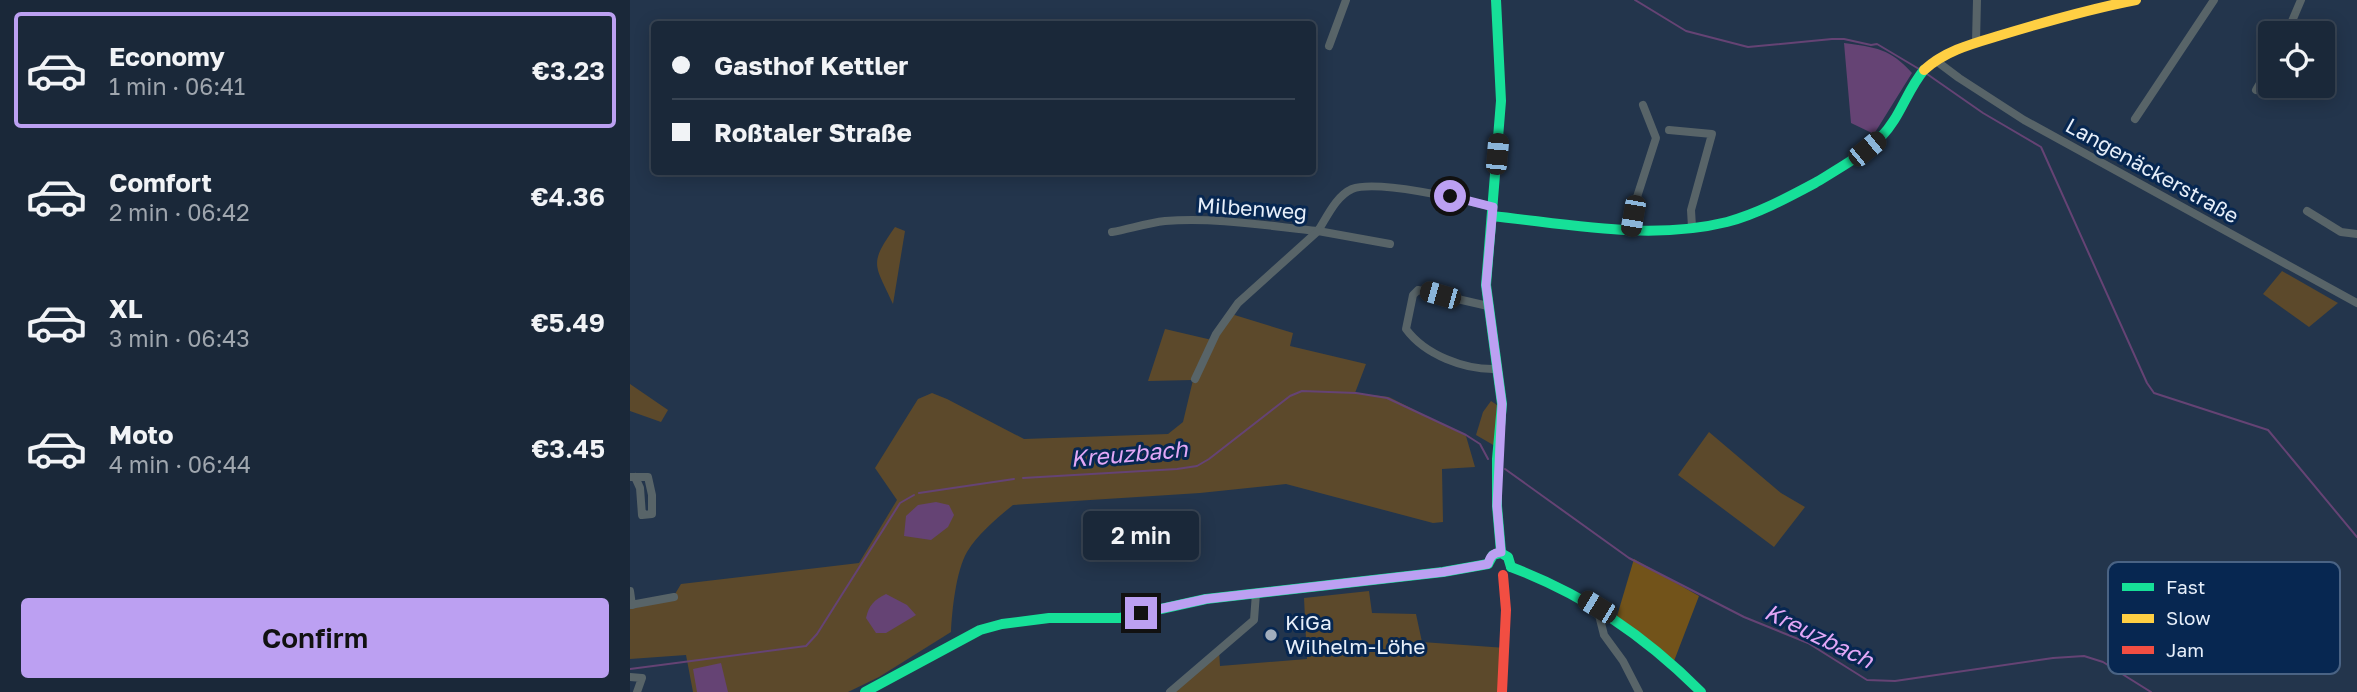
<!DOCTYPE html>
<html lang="en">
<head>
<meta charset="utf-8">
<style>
  body { margin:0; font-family:"Golos Text",sans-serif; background:#233041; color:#f1f3f6; height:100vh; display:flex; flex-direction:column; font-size:26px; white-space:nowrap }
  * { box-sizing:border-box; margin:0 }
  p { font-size:23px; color:#9fa6ae }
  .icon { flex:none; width:38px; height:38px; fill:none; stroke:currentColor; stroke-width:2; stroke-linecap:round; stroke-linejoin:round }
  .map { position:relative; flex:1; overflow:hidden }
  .sheet { display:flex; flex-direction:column; background:#1a2839; width:630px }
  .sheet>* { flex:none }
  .hud { position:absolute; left:21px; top:21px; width:665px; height:154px; border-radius:7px; box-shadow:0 4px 18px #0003,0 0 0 2px #384453; display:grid; align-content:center; height:154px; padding:0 21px; background:#1a2839 }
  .controls { position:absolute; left:1628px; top:21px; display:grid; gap:14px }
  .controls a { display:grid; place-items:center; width:77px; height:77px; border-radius:7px; background:#1a2839; box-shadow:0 4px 18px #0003,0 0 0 2px #384453; font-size:35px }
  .end { position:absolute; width:32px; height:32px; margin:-16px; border:9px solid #bca0f2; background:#111; box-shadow:0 0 0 4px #111 }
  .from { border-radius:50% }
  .bubble { position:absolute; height:49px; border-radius:7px; background:#1a2839; box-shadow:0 4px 18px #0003,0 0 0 2px #384453; font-size:23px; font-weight:600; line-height:49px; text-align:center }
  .car { position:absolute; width:21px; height:42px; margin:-21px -10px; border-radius:9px; box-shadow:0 0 5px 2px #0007; background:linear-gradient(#222 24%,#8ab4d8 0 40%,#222 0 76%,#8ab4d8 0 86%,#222 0) }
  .hud b { display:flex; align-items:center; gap:24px; height:66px; font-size:26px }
  .hud b+b { border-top:2px solid #384453 }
  .hud i { width:18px; height:18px; background:#f1f3f6 }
  ul { padding:12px 0 0; list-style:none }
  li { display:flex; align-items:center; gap:21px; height:116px; margin:0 14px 10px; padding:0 7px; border:4px solid transparent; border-radius:7px }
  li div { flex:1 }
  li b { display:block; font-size:26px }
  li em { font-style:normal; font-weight:600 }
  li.current { border-color:#bca0f2 }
  li>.icon { width:63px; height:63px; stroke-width:1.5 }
  .cta { display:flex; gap:14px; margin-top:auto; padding:14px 21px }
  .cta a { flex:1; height:80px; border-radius:7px; background:#bca0f2; color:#111; font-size:28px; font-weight:600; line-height:80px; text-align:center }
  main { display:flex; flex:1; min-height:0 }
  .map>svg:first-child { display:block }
  .green { fill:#5c492b }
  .forest { fill:#72531a }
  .water { fill:#654374 }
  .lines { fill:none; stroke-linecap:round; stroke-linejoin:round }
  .stream { stroke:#654374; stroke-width:2 }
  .street { stroke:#586468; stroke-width:8 }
  .fast { stroke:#16e098; stroke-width:10 }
  .slow { stroke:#ffcf43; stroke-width:10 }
  .jam { stroke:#f24e42; stroke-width:10 }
  .route { stroke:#bca0f2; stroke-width:9 }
  .poi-dot { fill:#a2aebd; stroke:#072751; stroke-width:2.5 }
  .labels { text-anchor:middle; stroke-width:6; stroke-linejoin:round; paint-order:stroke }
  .street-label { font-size:21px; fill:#e7effa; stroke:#072751 }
  .poi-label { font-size:21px; fill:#e7effa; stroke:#072751; text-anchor:start }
  .water-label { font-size:23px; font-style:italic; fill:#e2a7f7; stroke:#072751 }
  .key { fill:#072751; stroke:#4a6384; stroke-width:2 }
  .key-label { font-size:19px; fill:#e7effa }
</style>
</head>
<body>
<main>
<section class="sheet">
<ul>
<li class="current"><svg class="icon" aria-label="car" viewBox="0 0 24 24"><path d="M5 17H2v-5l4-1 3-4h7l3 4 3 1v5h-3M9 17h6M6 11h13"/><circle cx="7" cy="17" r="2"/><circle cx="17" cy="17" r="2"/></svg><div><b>Economy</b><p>1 min · 06:41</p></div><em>€3.23</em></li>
<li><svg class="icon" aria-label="car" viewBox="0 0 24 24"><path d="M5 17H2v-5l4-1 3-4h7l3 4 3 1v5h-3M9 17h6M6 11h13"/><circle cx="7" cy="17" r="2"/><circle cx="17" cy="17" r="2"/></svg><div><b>Comfort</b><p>2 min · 06:42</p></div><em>€4.36</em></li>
<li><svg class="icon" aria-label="car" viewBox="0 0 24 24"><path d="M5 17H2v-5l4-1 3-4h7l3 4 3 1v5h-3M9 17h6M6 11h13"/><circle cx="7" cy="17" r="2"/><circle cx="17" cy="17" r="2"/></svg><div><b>XL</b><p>3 min · 06:43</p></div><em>€5.49</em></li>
<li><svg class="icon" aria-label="car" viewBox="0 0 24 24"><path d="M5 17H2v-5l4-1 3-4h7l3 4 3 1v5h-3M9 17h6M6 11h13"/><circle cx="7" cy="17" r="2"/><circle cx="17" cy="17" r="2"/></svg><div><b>Moto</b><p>4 min · 06:44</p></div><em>€3.45</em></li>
</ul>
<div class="cta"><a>Confirm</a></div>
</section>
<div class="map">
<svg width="1727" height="692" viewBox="0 0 1727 692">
  <rect width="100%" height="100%" fill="#23354c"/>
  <!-- green -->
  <g class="green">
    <path d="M265,227L275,231L263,304C245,264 238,265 265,227Z"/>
    <path d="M1652,271L1708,303L1679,327L1633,294Z"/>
    <path d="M598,313L663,333L660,346L736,364L725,393L759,397L836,436L845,467L812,469L813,522L803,523L656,484L570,493L383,505C367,518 348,534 337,552C326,571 322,610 321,632L249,677L218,692H63L56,655L0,659V609L42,599L51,584L229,563L267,500L245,468L288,399L302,393L317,399L394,439L538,434L553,422L563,380L518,381L535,329L582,340Z"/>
    <path d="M0,384L38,410L31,422L0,411Z"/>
    <path d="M861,401L867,405L865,446L846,435L853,412Z"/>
    <path d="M1079,432L1151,493L1175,507L1144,547L1048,475Z"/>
    <path d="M739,591L742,613L786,614L792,642L876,648L872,692H545L589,650L590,666L677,659L674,598Z"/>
  </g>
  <!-- forest -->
  <path class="forest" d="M1004,559L1069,596L1044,661L987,616Z"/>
  <!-- water -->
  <g class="water">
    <path d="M1214,43C1245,47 1261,49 1282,73L1244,134L1221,123Z"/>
    <path d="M306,502L319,505L324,515L318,527L301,540L274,536L276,516L288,505Z"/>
    <path d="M256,594L277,605L286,615L256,633H246L236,618C239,605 244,600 256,594Z"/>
    <path d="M91,663L98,692H67L63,669Z"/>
  </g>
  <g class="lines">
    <!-- stream -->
    <g class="stream">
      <path d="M1005,0L1056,31L1118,47L1202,39H1214L1241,45L1247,44L1289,69"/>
      <path d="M1297,74L1353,113L1411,147L1517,383L1524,393L1638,430L1727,537"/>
      <path d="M875,469L999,558L1114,617L1178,643L1237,680L1265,681L1423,658L1454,656L1473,662L1521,692"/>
      <path d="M393,478L547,469L567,466L579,459L660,396L672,391L726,393L757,398L836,435L850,444L858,459"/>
      <path d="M289,493L384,479"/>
      <path d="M0,669L176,646L187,634L270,503L284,495"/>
    </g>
    <!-- street -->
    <g class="street">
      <path d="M1657,33L1671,0"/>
      <path d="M1346,42L1347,0"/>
      <path d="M699,46L716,0"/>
      <path d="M1305,60L1329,78L1394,120L1727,303"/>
      <path d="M1626,90L1640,66"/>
      <path d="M1505,119L1584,0"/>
      <path d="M1039,130L1082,134L1061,210L1062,227"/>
      <path d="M1677,211L1711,232L1727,234"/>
      <path d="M1000,231L1006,200L1026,138L1013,105"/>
      <path d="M482,232C499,229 517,223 535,221C586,217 638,226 688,231C697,217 706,196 722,189C748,179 834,200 863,207"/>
      <path d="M858,306L788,290L783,295L776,329C795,355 835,370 866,369"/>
      <path d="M565,379L586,334L608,303L688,231L760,244"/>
      <path d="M0,477H18L22,495V514L12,515L10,488L5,477"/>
      <path d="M0,591L2,605"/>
      <path d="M0,605L44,597"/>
      <path d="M967,607L974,635L993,661L1009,692"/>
      <path d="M0,677L12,678L7,692"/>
      <path d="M540,692L624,620L626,593"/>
    </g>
    <!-- fast -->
    <g class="fast">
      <path d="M866,0L871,101L856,285L872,404L867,459V506L871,552"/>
      <path d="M862,216C939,224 1020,241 1097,222C1127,214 1157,198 1185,183C1208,169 1232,156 1251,137C1270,118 1277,90 1294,70"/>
      <path d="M858,564L863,555L871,553L878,557L881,567"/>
      <path d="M881,567C955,595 1015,636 1071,692"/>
      <path d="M235,692L350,630L372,624L419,618H490L576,599L813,572L858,564"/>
    </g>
    <!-- slow -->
    <path class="slow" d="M1294,70C1315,51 1341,44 1368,36C1414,22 1459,9 1506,0"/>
    <!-- jam -->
    <path class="jam" d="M872,692L876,610L873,575"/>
  </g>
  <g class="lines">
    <!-- route -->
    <path class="route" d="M511,613L576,599L813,572L858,564C860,556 863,553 871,552L867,506L872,404L856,285L863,207L820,196"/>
  </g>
  <!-- markers -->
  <circle class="poi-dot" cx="641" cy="635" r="7"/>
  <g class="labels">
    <!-- street labels -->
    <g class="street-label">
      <text transform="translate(1522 171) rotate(29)" y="7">Langenäckerstraße</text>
      <text transform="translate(622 209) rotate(4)" y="7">Milbenweg</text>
    </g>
    <!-- poi labels -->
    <g class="poi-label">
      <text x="655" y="630">KiGa<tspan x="655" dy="24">Wilhelm-Löhe</tspan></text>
    </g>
    <!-- water labels -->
    <g class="water-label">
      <text transform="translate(499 454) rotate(-5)" y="8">Kreuzbach</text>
      <text transform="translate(1189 636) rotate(26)" y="8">Kreuzbach</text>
    </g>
  </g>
  <!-- legend -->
  <rect x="1478" y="562" width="232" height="112" rx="10" class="key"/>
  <rect x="1492" y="583" width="32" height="8" fill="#16e098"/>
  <rect x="1492" y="614" width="32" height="9" fill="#ffcf43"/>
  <rect x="1492" y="646" width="32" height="8" fill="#f24e42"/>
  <g class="key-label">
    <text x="1536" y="594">Fast</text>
    <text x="1536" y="625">Slow</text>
    <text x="1536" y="657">Jam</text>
  </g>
</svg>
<div class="controls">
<a><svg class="icon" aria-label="locate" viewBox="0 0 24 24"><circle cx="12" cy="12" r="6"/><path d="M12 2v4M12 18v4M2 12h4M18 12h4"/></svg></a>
</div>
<i class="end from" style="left:820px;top:196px"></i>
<i class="end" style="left:511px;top:613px"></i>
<div class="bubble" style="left:453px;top:511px;width:116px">2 min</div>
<i class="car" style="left:1237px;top:149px;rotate:51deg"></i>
<i class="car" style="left:867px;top:154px;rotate:5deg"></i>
<i class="car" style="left:1003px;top:216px;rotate:190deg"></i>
<i class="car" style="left:810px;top:295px;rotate:286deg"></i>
<i class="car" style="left:967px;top:607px;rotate:301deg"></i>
<div class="hud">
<b><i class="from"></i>Gasthof Kettler</b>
<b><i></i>Roßtaler Straße</b>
</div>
</div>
</main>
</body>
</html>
